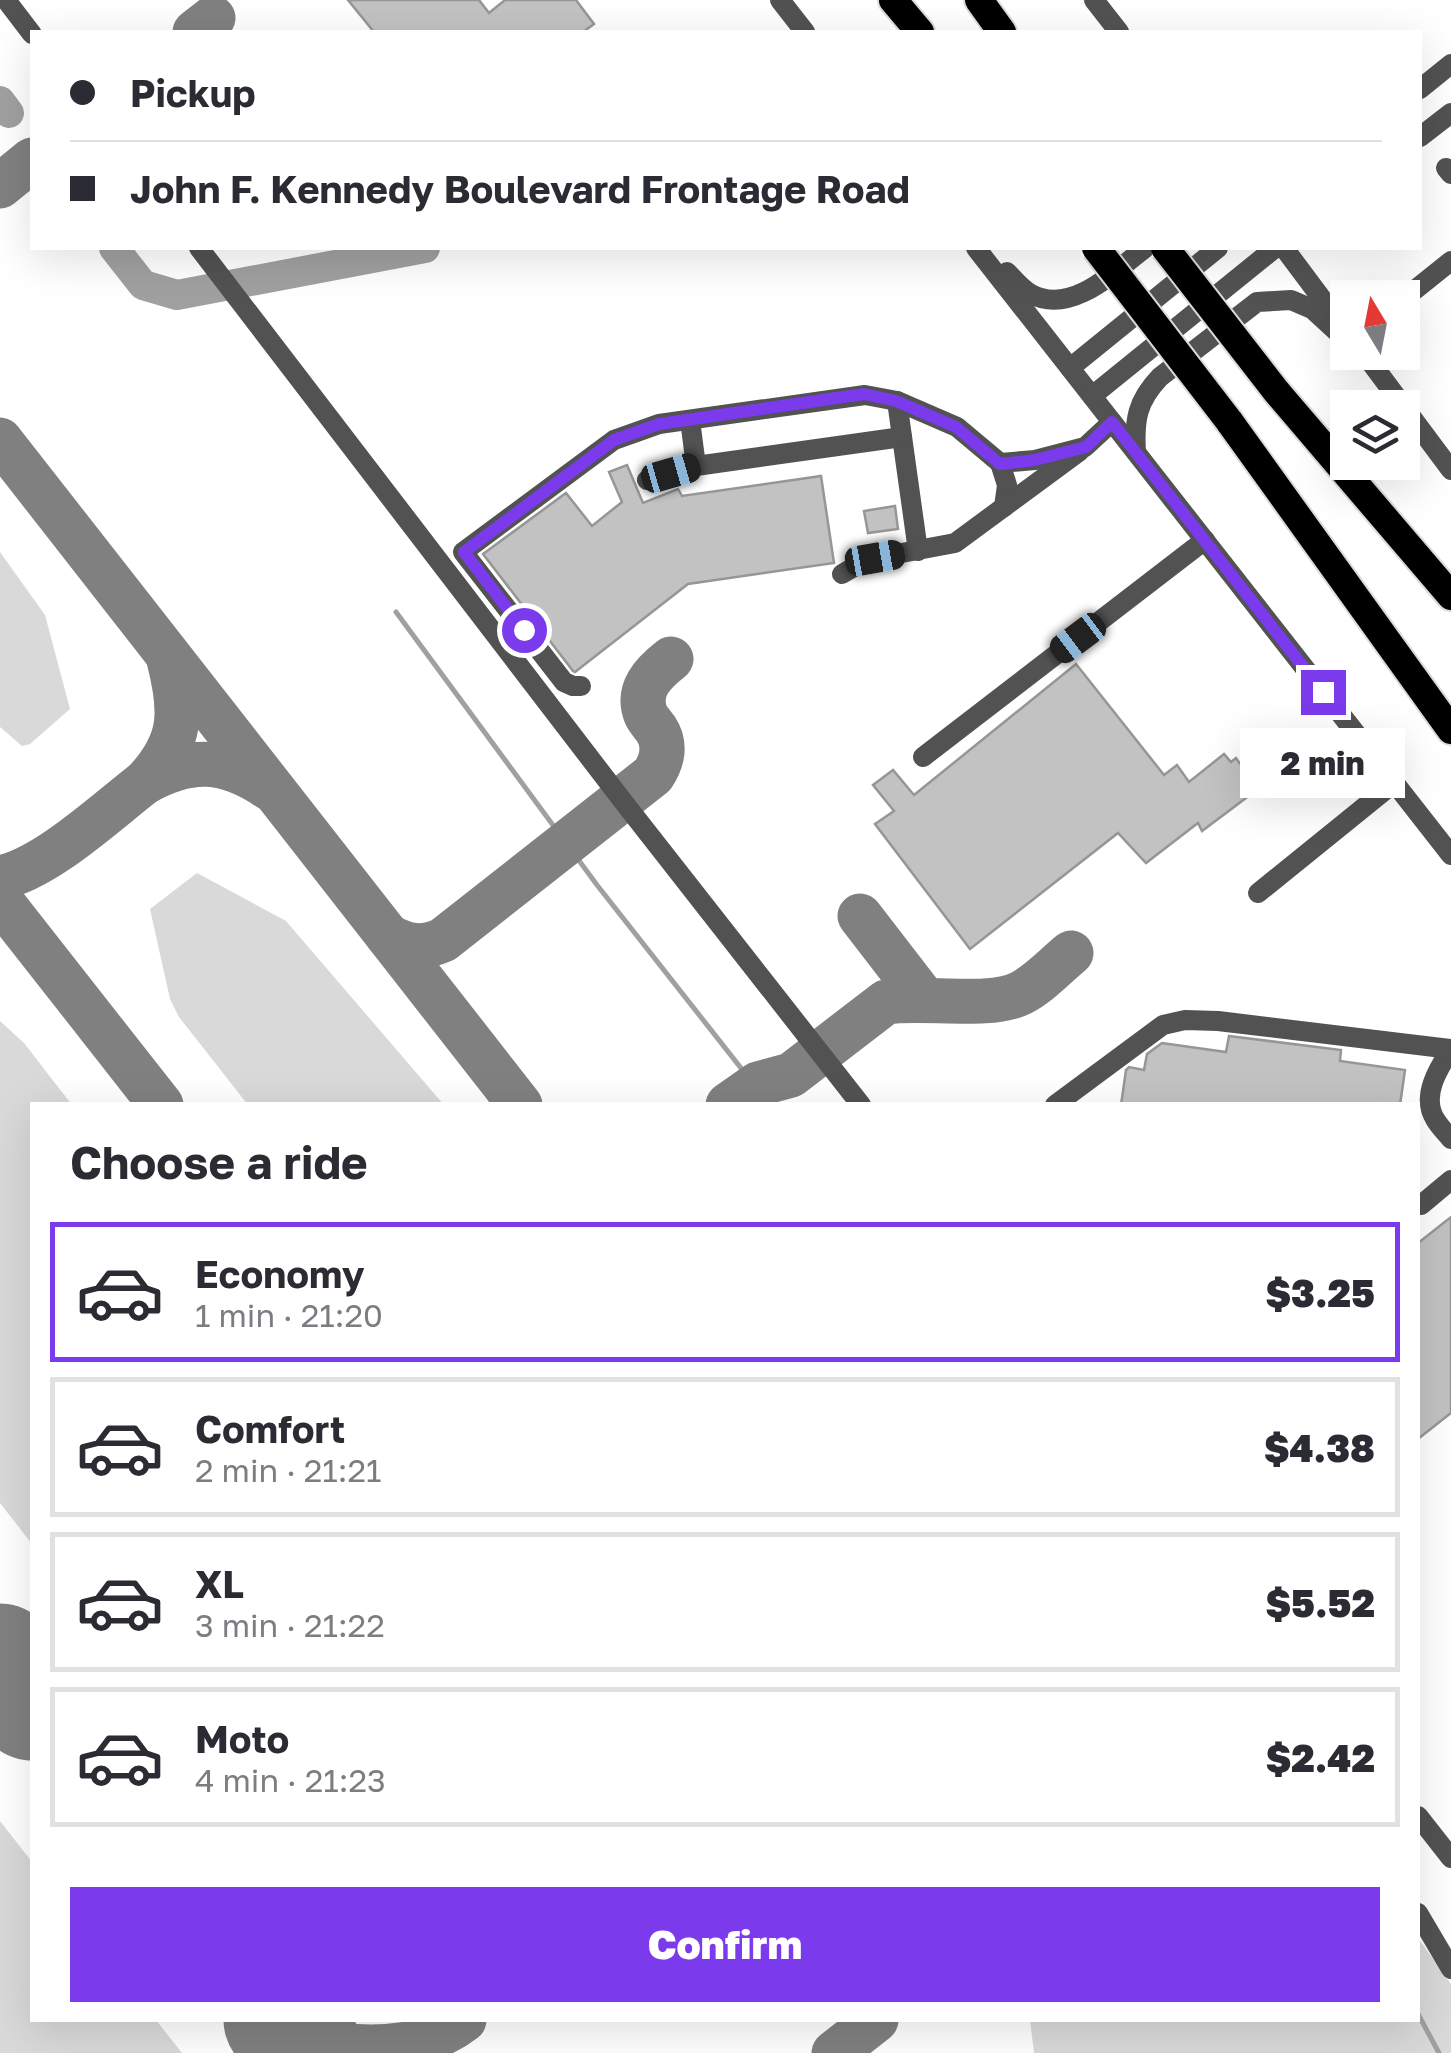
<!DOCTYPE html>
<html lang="en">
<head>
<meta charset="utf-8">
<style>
  body { margin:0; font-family:"Golos Text",sans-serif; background:#f2f2f3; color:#2b2b33; height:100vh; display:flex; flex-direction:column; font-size:38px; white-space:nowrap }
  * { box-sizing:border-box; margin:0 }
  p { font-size:32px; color:#7c7c81 }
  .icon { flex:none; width:55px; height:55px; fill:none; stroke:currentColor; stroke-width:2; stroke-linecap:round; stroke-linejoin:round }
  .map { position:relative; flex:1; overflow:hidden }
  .drawer { position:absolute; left:30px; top:1102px; width:1390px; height:920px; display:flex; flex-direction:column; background:#fff; border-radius:0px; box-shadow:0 10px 40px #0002 }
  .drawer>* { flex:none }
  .banner { position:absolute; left:30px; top:30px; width:1392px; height:220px; border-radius:0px; box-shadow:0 10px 40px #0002; display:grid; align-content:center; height:220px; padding:0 40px; background:#fff }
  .needle { width:65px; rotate:350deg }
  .buttons { position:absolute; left:1330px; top:280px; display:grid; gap:20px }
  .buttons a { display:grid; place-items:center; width:90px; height:90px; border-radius:0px; background:#fff; box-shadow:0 10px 40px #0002; font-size:50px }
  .end { position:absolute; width:45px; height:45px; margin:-22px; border:12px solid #7c3aed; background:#fff; box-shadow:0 0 0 5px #fff }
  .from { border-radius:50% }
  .bubble { position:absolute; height:70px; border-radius:0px; background:#fff; box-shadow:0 10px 40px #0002; font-size:32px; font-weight:800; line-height:70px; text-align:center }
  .car { position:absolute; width:30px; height:60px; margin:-30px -15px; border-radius:12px; box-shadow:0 0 8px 2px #0007; background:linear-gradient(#222 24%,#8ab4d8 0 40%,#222 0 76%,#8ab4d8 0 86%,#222 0) }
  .banner b { display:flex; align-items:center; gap:35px; height:95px; font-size:38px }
  .banner b+b { border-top:2px solid #e1e1e2 }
  .banner i { width:25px; height:25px; background:#2b2b33 }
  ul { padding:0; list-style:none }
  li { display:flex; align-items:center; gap:30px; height:140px; margin:0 20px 15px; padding:0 20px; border:5px solid #e1e1e2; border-radius:0px }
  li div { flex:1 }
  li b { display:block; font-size:38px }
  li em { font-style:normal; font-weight:800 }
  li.current { border-color:#7c3aed }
  li>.icon { width:90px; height:90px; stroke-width:1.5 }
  h2 { padding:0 40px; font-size:45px; line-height:120px }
  .primary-button { display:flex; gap:20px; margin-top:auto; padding:20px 40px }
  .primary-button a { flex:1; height:115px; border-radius:0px; background:#7c3aed; color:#fff; font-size:40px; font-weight:800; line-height:115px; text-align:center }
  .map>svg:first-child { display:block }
  .green { fill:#d9d9d9 }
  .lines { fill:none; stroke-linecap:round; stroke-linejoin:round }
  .stream { stroke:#a0a0a0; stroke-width:5 }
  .river { stroke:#a0a0a0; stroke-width:30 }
  .taxiway { stroke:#808080; stroke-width:45 }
  .runway { stroke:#808080; stroke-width:115 }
  .building { fill:#c2c2c2; stroke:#969696; stroke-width:2.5 }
  .highway-casing { stroke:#dbdbdb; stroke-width:32 }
  .minor { stroke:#525252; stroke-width:20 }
  .highway { stroke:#000; stroke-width:28 }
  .highway-bridge-casing { stroke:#dbdbdb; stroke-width:32; stroke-linecap:butt }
  .highway-bridge { stroke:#000; stroke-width:28 }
  .route { stroke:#7c3aed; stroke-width:12 }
</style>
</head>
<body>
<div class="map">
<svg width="1451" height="2053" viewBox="0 0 1451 2053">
  <rect width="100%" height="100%" fill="#fff"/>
  <!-- green -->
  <g class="green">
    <path d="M0,552L45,615L70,709L30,744L22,746L0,727Z"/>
    <path d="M197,873L286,921L444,1105H248L179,1017L170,999L150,909Z"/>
    <path d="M0,1021L24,1043L72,1105H32V1544L0,1503Z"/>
    <path d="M0,1821L32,1862V2020H156L182,2053H0Z"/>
    <path d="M1418,1938L1451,1984V2053H1034L1030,2020H1418Z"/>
  </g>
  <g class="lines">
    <!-- stream -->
    <g class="stream">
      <path d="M396,612L597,885L770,1105"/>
      <path d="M1418,2014L1439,2053"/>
    </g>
    <!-- river -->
    <g class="river">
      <path d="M0,101L9,113"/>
      <path d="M114,248L143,285L177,295L425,248"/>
    </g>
    <!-- taxiway -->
    <g class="taxiway">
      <path d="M195,32L213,18"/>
      <path d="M0,186L32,160"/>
      <path d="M0,440L520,1105"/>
      <path d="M145,782C191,757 224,758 269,788"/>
      <path d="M0,878C47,868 106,812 145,782C183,742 182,711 169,660"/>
      <path d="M0,900L161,1105"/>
      <path d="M860,916L924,999"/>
      <path d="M388,936C407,947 423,949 443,940L653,775C663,760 666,744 656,729C655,728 646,716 646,715C636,690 653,673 671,659"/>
      <path d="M728,1105L758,1084L791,1075L886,1002C923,996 990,1009 1021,993C1039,984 1055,966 1071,953"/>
      <path d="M298,2028C310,2033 323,2042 335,2044C376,2051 430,2047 464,2020"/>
      <path d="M834,2053L876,2020"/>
    </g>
    <!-- runway -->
    <g class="runway">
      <path d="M0,1661L32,1703"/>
      <path d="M281,2020L307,2053"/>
    </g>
  </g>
  <!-- building -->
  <g class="building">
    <path d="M348,0H479L489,13L505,0H576L594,24L583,32H374Z"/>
    <path d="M627,465L643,503L678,489L682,496L821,476L834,563L688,584L575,672L573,671L483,554L566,493L592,526L622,502L609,472Z"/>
    <path d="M895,506L898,529L868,533L864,511Z"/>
    <path d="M1076,664L1164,775L1177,765L1189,782L1224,754L1231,762L1236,758L1258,789L1202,831L1198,823L1146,863L1118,833L970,949L875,824L894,811L873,785L893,770L914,795Z"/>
    <path d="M1229,1036L1341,1050L1340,1061L1405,1070L1400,1105H1121L1126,1070L1129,1067L1144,1070L1147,1054L1162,1043L1226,1052Z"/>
    <path d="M1451,1217V1413L1418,1439V1243Z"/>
  </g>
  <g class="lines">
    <!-- highway casing -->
    <g class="highway-casing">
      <g id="highway">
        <path d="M893,0L920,32"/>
        <path d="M979,0L1002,32"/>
        <path d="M1276,391L1451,596"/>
        <path d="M1229,421L1451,730"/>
      </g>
    </g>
    <!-- minor -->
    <g class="minor">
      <path d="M6,0L32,34"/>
      <path d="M780,0L805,32"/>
      <path d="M1094,0L1119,32"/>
      <path d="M1420,89L1451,64"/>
      <path d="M1420,137L1451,113"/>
      <path d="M1446,168L1451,174"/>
      <path d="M199,248L622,800L861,1105"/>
      <path d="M976,248L1451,855"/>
      <path d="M1284,248L1340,323"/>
      <path d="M1007,272C1014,279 1022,289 1031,294C1072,316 1116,270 1145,248"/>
      <path d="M1411,293L1451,261"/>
      <path d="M1363,352L1451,470"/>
      <path d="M1070,368L1218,248"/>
      <path d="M1092,396L1275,248"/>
      <path d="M897,401L918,551"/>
      <path d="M690,420L696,466"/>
      <path d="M1136,452C1134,420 1137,401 1160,377L1257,302L1291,300L1312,309L1348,342"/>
      <path d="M1000,463L1007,485L1004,507"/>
      <path d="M647,480L696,466L902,437"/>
      <path d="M842,574L859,564L875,558L955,543L1080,451"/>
      <path d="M581,686H573L564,682L463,552L614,440L659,424L865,395L897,401L957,427L1000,463L1035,460L1085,447L1112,422"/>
      <path d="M923,757L1205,540"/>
      <path d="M1258,893L1394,783"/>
      <path d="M1451,1049C1438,1069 1421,1096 1435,1119C1439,1126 1446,1133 1451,1139"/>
      <path d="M1055,1105L1163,1025L1185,1020L1218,1021L1451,1049"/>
      <path d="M1421,1205L1451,1180"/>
      <path d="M1418,1816L1451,1858"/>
      <path d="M1418,1913L1451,1969"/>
    </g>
    <!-- highway -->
    <use href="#highway" class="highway"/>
    <!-- highway-bridge casing -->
    <g class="highway-bridge-casing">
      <g id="highway-bridge">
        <path d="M1096,248L1229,421"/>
        <path d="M1165,248L1276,391"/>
      </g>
    </g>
    <!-- highway-bridge -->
    <use href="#highway-bridge" class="highway-bridge"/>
  </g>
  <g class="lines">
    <!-- route -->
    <path class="route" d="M524,630L464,552L614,440L659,424L864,394L896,401L956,427L1000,464L1035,460L1086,447L1112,422L1323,692"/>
  </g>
</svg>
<div class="buttons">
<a><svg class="needle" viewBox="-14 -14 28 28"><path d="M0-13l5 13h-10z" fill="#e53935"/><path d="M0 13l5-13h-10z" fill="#7c7c81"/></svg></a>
<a><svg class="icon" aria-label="layers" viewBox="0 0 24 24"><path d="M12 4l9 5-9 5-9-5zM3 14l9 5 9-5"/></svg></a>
</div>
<i class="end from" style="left:524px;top:630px"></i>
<i class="end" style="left:1323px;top:692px"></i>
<div class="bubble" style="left:1240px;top:728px;width:165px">2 min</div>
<i class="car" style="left:671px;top:473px;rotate:74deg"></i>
<i class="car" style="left:875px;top:558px;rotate:80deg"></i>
<i class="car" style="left:1078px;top:638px;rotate:233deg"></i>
<div class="banner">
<b><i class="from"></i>Pickup</b>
<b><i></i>John F. Kennedy Boulevard Frontage Road</b>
</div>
<section class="drawer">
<h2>Choose a ride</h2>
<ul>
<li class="current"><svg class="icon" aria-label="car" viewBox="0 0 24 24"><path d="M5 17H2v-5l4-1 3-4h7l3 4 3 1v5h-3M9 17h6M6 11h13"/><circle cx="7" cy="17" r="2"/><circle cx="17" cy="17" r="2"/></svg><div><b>Economy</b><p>1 min · 21:20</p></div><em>$3.25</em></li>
<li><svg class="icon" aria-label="car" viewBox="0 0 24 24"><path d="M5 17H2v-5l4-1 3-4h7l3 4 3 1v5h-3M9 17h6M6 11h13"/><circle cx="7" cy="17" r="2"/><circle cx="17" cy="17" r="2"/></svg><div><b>Comfort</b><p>2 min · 21:21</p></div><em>$4.38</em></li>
<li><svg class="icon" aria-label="car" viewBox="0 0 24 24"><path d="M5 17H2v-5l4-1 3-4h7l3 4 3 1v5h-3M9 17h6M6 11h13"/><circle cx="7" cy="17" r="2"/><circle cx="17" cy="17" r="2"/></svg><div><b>XL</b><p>3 min · 21:22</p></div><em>$5.52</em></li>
<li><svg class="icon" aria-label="car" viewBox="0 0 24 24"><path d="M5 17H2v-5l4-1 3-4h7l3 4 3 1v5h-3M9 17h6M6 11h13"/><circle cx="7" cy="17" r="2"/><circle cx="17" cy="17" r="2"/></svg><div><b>Moto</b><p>4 min · 21:23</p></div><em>$2.42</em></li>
</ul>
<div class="primary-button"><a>Confirm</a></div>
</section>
</div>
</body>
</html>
